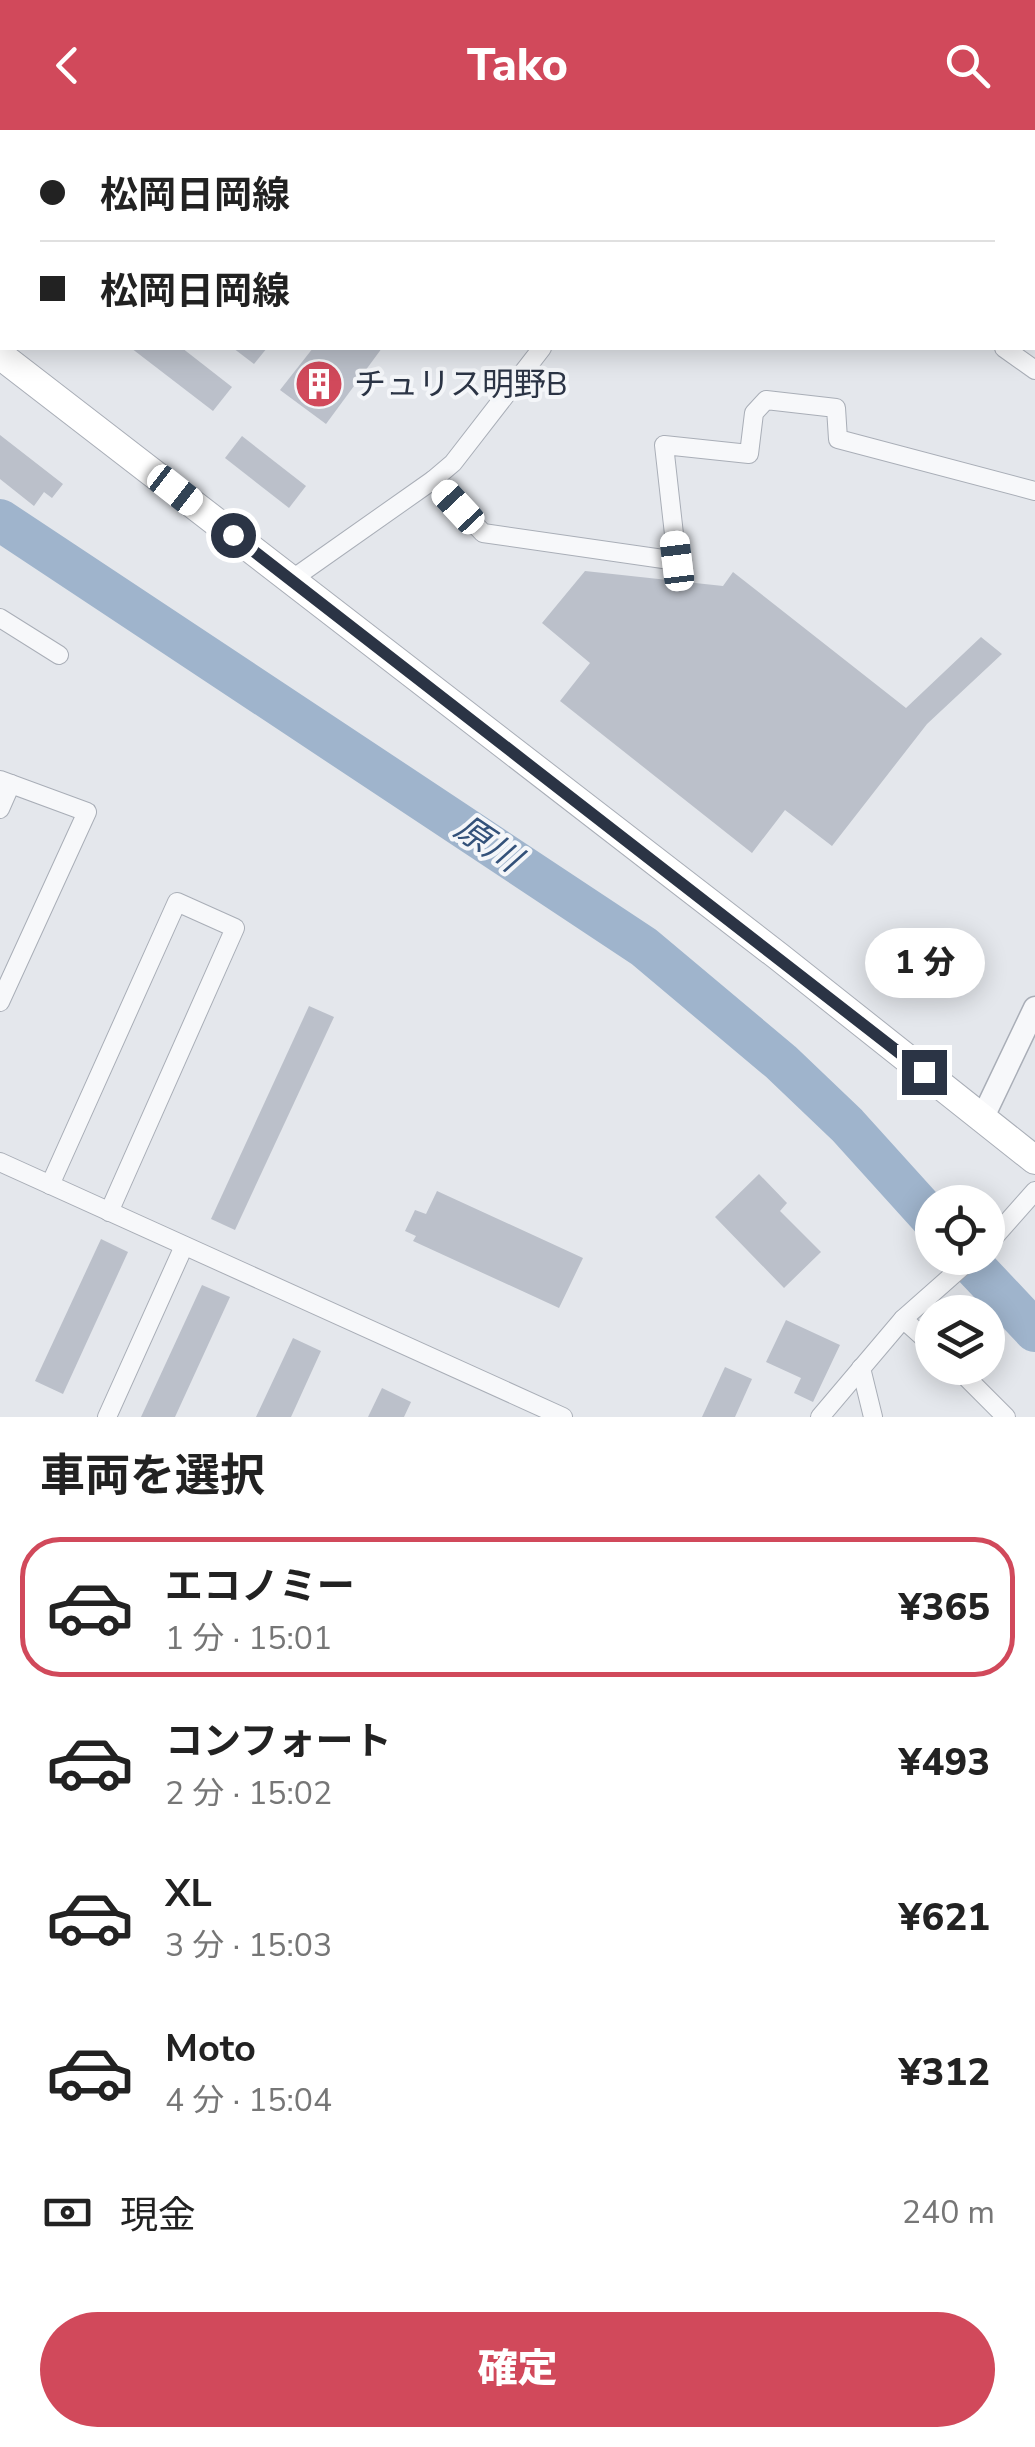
<!DOCTYPE html>
<html lang="ja">
<head>
<meta charset="utf-8">
<style>
  body { margin:0; font-family:"Nunito Sans","Noto Sans JP",sans-serif; background:#f2f2f2; color:#222; height:100vh; display:flex; flex-direction:column; font-size:38px; white-space:nowrap }
  * { box-sizing:border-box; margin:0 }
  p { font-size:32px; color:#767676 }
  .icon { flex:none; width:55px; height:55px; fill:none; stroke:currentColor; stroke-width:2; stroke-linecap:round; stroke-linejoin:round }
  .map { position:relative; height:1287px; overflow:hidden }
  .sheet { display:flex; flex-direction:column; background:#fff; flex:1 }
  .sheet>* { flex:none }
  .banner { position:absolute; left:0px; top:0px; width:1035px; height:220px; box-shadow:0 5px 25px #0003; display:grid; align-content:center; height:220px; padding:0 40px; background:#fff }
  .tools { position:absolute; left:915px; top:1055px; display:grid; gap:20px }
  .tools a { display:grid; place-items:center; width:90px; height:90px; border-radius:50%; background:#fff; box-shadow:0 5px 25px #0003; font-size:50px }
  .end { position:absolute; width:45px; height:45px; margin:-22px; border:12px solid #2b3445; background:#fff; box-shadow:0 0 0 5px #fff }
  .from { border-radius:50% }
  .bubble { position:absolute; height:70px; border-radius:35px; background:#fff; box-shadow:0 5px 25px #0003; font-size:32px; font-weight:800; line-height:70px; text-align:center }
  .car { position:absolute; width:30px; height:60px; margin:-30px -15px; border-radius:12px; box-shadow:0 0 8px 2px #0007; background:linear-gradient(#fff 24%,#345 0 40%,#fff 0 76%,#345 0 86%,#fff 0) }
  .banner b { display:flex; align-items:center; gap:35px; height:95px; font-size:38px }
  .banner b+b { border-top:2px solid #e0e0e0 }
  .banner i { width:25px; height:25px; background:#222 }
  ul { padding:0; list-style:none }
  li { display:flex; align-items:center; gap:30px; height:140px; margin:0 20px 15px; padding:0 20px; border:5px solid transparent; border-radius:40px }
  li div { flex:1 }
  li b { display:block; font-size:38px }
  li em { font-style:normal; font-weight:800 }
  li.active { border-color:#d1495b }
  li>.icon { width:90px; height:90px; stroke-width:1.5 }
  h2 { padding:0 40px; font-size:45px; line-height:120px }
  .pay { display:flex; align-items:center; gap:25px; height:110px; padding:0 40px; font-size:38px }
  .pay p { margin-inline-start:auto }
  .button { display:flex; gap:20px; margin-top:auto; padding:20px 40px }
  .button a { flex:1; height:115px; border-radius:60px; background:#d1495b; color:#fff; font-size:40px; font-weight:800; line-height:115px; text-align:center }
  header { display:flex; justify-content:space-between; align-items:center; height:130px; padding:0 40px; background:#d1495b; color:#fff; font-size:45px; font-weight:800 }
  .map>svg:first-child { display:block }
  .lines { fill:none; stroke-linecap:round; stroke-linejoin:round }
  .river { stroke:#9fb4cc; stroke-width:42 }
  .building { fill:#bbc0ca }
  .minor-casing { stroke:#a9aeb7; stroke-width:20 }
  .tertiary-casing { stroke:#a9aeb7; stroke-width:25 }
  .secondary-casing { stroke:#a9aeb7; stroke-width:30 }
  .minor { stroke:#f7f8fa; stroke-width:18 }
  .tertiary { stroke:#f7f8fa; stroke-width:22 }
  .secondary { stroke:#fff; stroke-width:28 }
  .route { stroke:#2b3445; stroke-width:12 }
  .labels { text-anchor:middle; stroke-width:8; stroke-linejoin:round; paint-order:stroke }
  .poi-label { font-size:32px; fill:#2b3445; stroke:#f4f6f9; text-anchor:start }
  .water-label { font-size:35px; font-style:italic; fill:#34527a; stroke:#f4f6f9 }
</style>
</head>
<body>
<header><svg class="icon" aria-label="back" viewBox="0 0 24 24"><path d="M15 5l-7 7 7 7"/></svg>Tako<svg class="icon" aria-label="search" viewBox="0 0 24 24"><circle cx="10" cy="10" r="6"/><path d="M15 15l6 6"/></svg></header>
<div class="map">
<svg width="1035" height="1287" viewBox="0 0 1035 1287">
  <rect width="100%" height="100%" fill="#e4e7ec"/>
  <g class="lines">
    <!-- river -->
    <g class="river">
      <path d="M0,390L644,817L781,932L847,995L932,1089"/>
      <path d="M966,1128L1035,1201"/>
    </g>
  </g>
  <!-- building -->
  <g class="building">
    <path d="M131,218H182L232,257L213,281Z"/>
    <path d="M233,218H267L254,234Z"/>
    <path d="M313,218H382L326,294L280,260Z"/>
    <path d="M0,305L63,354L52,368L44,362L34,376L0,349Z"/>
    <path d="M242,306L306,356L289,378L225,328Z"/>
    <path d="M585,441L723,456L733,442L906,578L981,507L1002,524L927,594L832,716L785,680L752,723L560,571L590,533L542,493Z"/>
    <path d="M309,876L334,887L235,1100L211,1089Z"/>
    <path d="M759,1044L787,1073L780,1081L821,1122L784,1158L715,1087Z"/>
    <path d="M437,1061L583,1128L559,1178L413,1111L416,1106L405,1101L415,1080L426,1084Z"/>
    <path d="M101,1109L128,1122L63,1264L35,1251Z"/>
    <path d="M202,1155L230,1167L175,1287H141Z"/>
    <path d="M786,1190L840,1215L813,1272L794,1263L801,1248L766,1232Z"/>
    <path d="M293,1208L321,1221L291,1287H256Z"/>
    <path d="M725,1237L752,1249L735,1287H702Z"/>
    <path d="M382,1258L411,1272L404,1287H368Z"/>
  </g>
  <g class="lines">
    <!-- minor casing -->
    <g class="minor-casing">
      <g id="minor">
        <path d="M436,0L440,2"/>
        <path d="M560,0L564,2"/>
        <path d="M148,2L150,0"/>
        <path d="M680,2V0"/>
        <path d="M0,34L2,35"/>
        <path d="M0,190L2,187"/>
        <path d="M1004,218L1035,240"/>
        <path d="M433,350L453,333L542,218"/>
        <path d="M291,450L433,350L483,403L677,431L664,315L749,324L754,283L766,270L836,278L838,309L1035,361"/>
        <path d="M0,488L59,525"/>
        <path d="M0,650L87,682L0,872"/>
        <path d="M0,679L11,654"/>
        <path d="M0,1032L563,1287"/>
        <path d="M50,1055L177,772L235,798L109,1082"/>
        <path d="M988,1114L1035,1061"/>
        <path d="M903,1189L932,1215"/>
        <path d="M861,1238L873,1287"/>
        <path d="M957,1238L1006,1287"/>
        <path d="M107,1287L184,1116"/>
        <path d="M820,1287L903,1189L972,1128"/>
      </g>
    </g>
    <!-- tertiary casing -->
    <g class="tertiary-casing">
      <path id="tertiary" d="M982,989L1035,878"/>
    </g>
    <!-- secondary casing -->
    <g class="secondary-casing">
      <path id="secondary" d="M0,225L778,826L1035,1030"/>
    </g>
    <!-- minor -->
    <use href="#minor" class="minor"/>
    <!-- tertiary -->
    <use href="#tertiary" class="tertiary"/>
    <!-- secondary -->
    <use href="#secondary" class="secondary"/>
  </g>
  <g class="lines">
    <!-- route -->
    <path class="route" d="M233,405L924,942"/>
  </g>
  <!-- icons -->
  <defs>
    <g id="building-disc" transform="scale(2.5)"><circle r="9.5" fill="#d1495b" stroke="#f4f6f9"/><path d="M-4-6H4V6H1V3H-1V6H-4ZM-2.5-4.3h1.7v1.8h-1.7ZM.8-4.3h1.7v1.8H.8ZM-2.5-1h1.7V.8h-1.7ZM.8-1h1.7V.8H.8Z" fill="#fff"/></g>
  </defs>
  <g fill-rule="evenodd">
    <use href="#building-disc" x="319" y="254"/>
  </g>
  <g class="labels">
    <!-- poi labels -->
    <g class="poi-label">
      <text x="354" y="265">チュリス明野B</text>
    </g>
    <!-- water labels -->
    <g class="water-label">
      <text transform="translate(488 713) rotate(34)" y="12">原川</text>
    </g>
  </g>
</svg>
<div class="tools">
<a><svg class="icon" aria-label="locate" viewBox="0 0 24 24"><circle cx="12" cy="12" r="6"/><path d="M12 2v4M12 18v4M2 12h4M18 12h4"/></svg></a>
<a><svg class="icon" aria-label="layers" viewBox="0 0 24 24"><path d="M12 4l9 5-9 5-9-5zM3 14l9 5 9-5"/></svg></a>
</div>
<i class="end from" style="left:233px;top:405px"></i>
<i class="end" style="left:924px;top:942px"></i>
<div class="bubble" style="left:865px;top:798px;width:120px">1 分</div>
<i class="car" style="left:175px;top:360px;rotate:128deg"></i>
<i class="car" style="left:458px;top:377px;rotate:317deg"></i>
<i class="car" style="left:677px;top:431px;rotate:353deg"></i>
<div class="banner">
<b><i class="from"></i>松岡日岡線</b>
<b><i></i>松岡日岡線</b>
</div>
</div>
<section class="sheet">
<h2>車両を選択</h2>
<ul>
<li class="active"><svg class="icon" aria-label="car" viewBox="0 0 24 24"><path d="M5 17H2v-5l4-1 3-4h7l3 4 3 1v5h-3M9 17h6M6 11h13"/><circle cx="7" cy="17" r="2"/><circle cx="17" cy="17" r="2"/></svg><div><b>エコノミー</b><p>1 分 · 15:01</p></div><em>¥365</em></li>
<li><svg class="icon" aria-label="car" viewBox="0 0 24 24"><path d="M5 17H2v-5l4-1 3-4h7l3 4 3 1v5h-3M9 17h6M6 11h13"/><circle cx="7" cy="17" r="2"/><circle cx="17" cy="17" r="2"/></svg><div><b>コンフォート</b><p>2 分 · 15:02</p></div><em>¥493</em></li>
<li><svg class="icon" aria-label="car" viewBox="0 0 24 24"><path d="M5 17H2v-5l4-1 3-4h7l3 4 3 1v5h-3M9 17h6M6 11h13"/><circle cx="7" cy="17" r="2"/><circle cx="17" cy="17" r="2"/></svg><div><b>XL</b><p>3 分 · 15:03</p></div><em>¥621</em></li>
<li><svg class="icon" aria-label="car" viewBox="0 0 24 24"><path d="M5 17H2v-5l4-1 3-4h7l3 4 3 1v5h-3M9 17h6M6 11h13"/><circle cx="7" cy="17" r="2"/><circle cx="17" cy="17" r="2"/></svg><div><b>Moto</b><p>4 分 · 15:04</p></div><em>¥312</em></li>
</ul>
<div class="pay"><svg class="icon" aria-label="cash" viewBox="0 0 24 24"><path d="M3 7h18v10H3z"/><circle cx="12" cy="12" r="2"/></svg>現金<p>240 m</p></div>
<div class="button"><a>確定</a></div>
</section>
</body>
</html>
